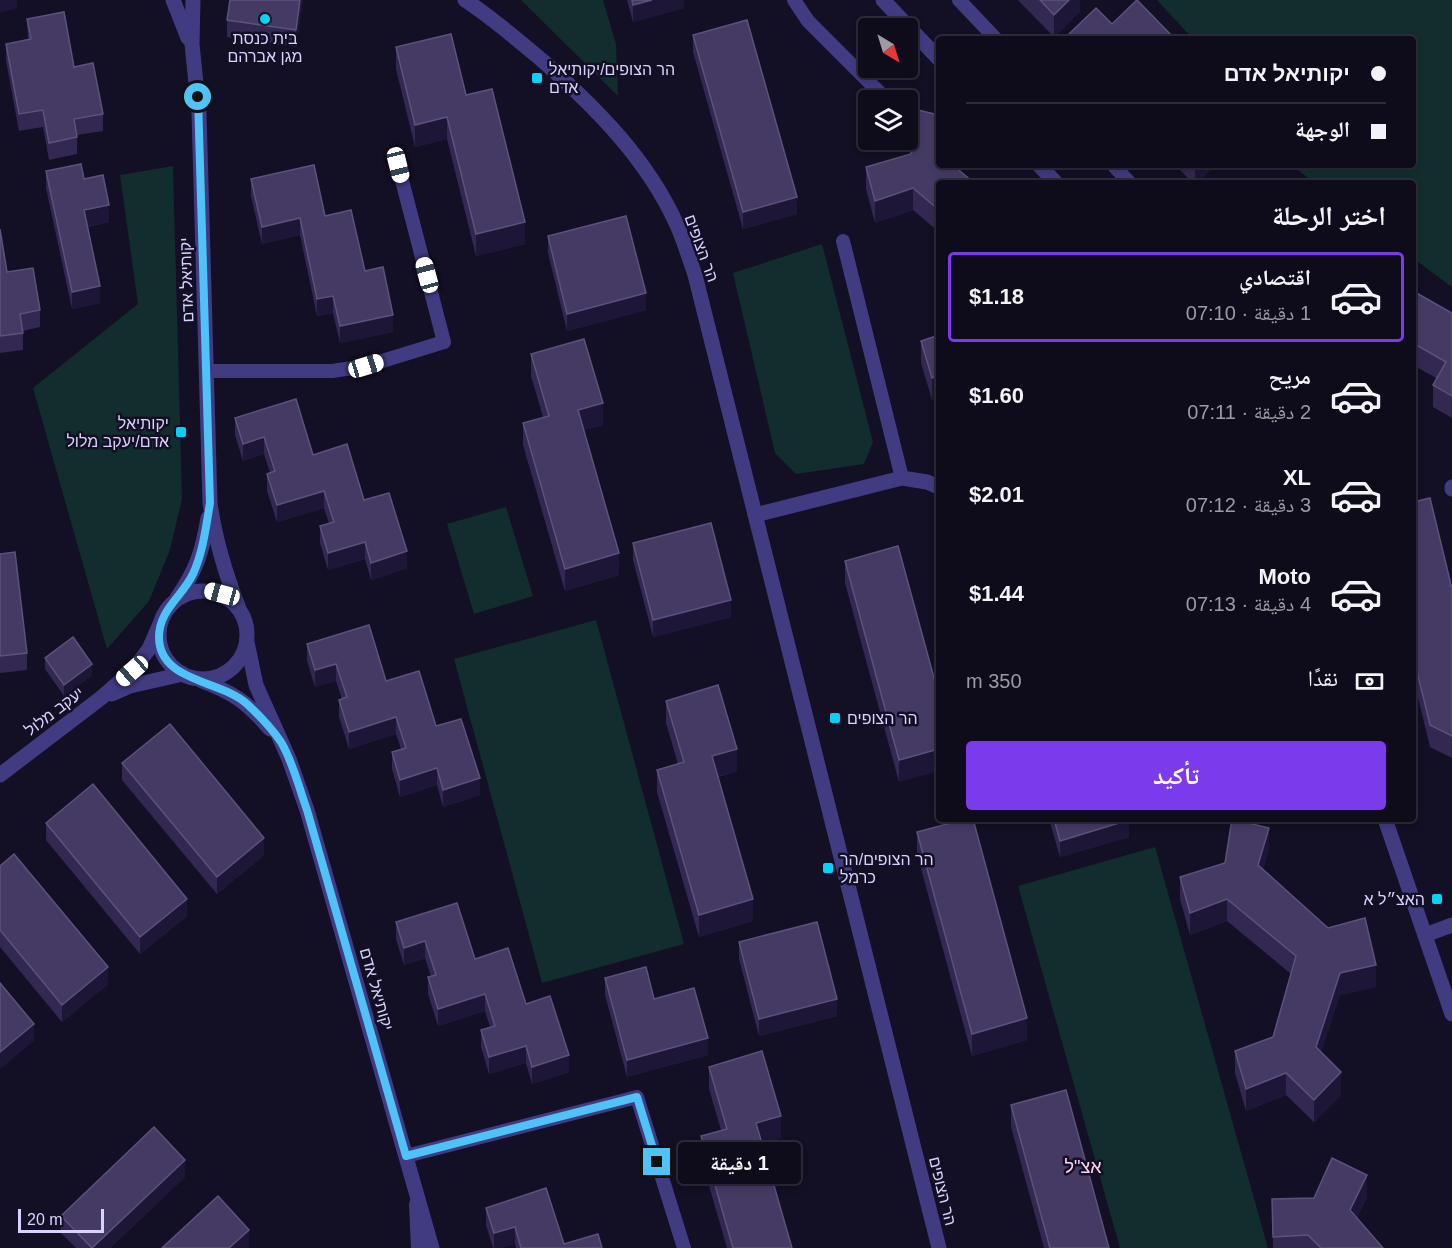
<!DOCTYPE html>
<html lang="ar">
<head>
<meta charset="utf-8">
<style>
  body { margin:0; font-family:Arial,"Noto Naskh Arabic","Noto Sans Hebrew",sans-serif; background:#171424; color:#f1f3f6; direction:rtl; height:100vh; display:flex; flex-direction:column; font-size:22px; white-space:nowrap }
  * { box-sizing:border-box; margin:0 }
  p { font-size:20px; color:#9b9ba3 }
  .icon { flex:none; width:33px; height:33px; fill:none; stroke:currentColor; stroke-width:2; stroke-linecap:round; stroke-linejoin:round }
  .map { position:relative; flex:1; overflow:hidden; direction:ltr }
  .drawer { position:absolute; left:936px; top:180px; width:480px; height:642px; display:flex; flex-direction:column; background:#0e0b1b; border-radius:6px; box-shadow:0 3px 9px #0003,0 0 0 2px #2e2b3a; direction:rtl }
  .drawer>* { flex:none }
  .guide { position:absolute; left:936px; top:36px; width:480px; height:132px; border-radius:6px; box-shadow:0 3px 9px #0003,0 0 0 2px #2e2b3a; direction:rtl; display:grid; align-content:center; height:132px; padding:0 30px; background:#0e0b1b }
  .needle { width:39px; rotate:142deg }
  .buttons { position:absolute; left:858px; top:18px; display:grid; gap:12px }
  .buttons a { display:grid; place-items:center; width:60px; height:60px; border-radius:6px; background:#0e0b1b; box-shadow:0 3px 9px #0003,0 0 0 2px #2e2b3a; font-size:30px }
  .scale { position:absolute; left:18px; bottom:15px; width:86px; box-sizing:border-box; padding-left:6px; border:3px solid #dad2fe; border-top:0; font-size:16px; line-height:21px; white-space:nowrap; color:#dad2fe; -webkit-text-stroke:4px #130f24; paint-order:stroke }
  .end { position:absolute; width:27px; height:27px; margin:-14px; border:8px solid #4fc3f7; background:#111; box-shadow:0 0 0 3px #111 }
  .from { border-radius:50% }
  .bubble { position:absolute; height:42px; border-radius:6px; background:#0e0b1b; box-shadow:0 3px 9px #0003,0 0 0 2px #2e2b3a; font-size:20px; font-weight:800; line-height:42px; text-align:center; direction:rtl }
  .car { position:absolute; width:18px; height:36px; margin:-18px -9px; border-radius:8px; box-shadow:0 0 4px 2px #0007; background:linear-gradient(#fff 24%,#345 0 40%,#fff 0 76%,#345 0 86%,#fff 0) }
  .guide b { display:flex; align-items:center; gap:21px; height:57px; font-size:22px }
  .guide b+b { border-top:2px solid #2e2b3a }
  .guide i { width:15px; height:15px; background:#f1f3f6 }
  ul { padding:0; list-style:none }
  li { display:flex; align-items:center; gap:18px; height:90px; margin:0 12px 9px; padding:0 18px; border:3px solid transparent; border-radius:6px }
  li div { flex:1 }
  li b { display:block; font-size:22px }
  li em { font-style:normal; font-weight:800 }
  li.active { border-color:#7c3aed }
  li>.icon { width:54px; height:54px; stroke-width:1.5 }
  h2 { padding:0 30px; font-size:27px; line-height:72px }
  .pay { display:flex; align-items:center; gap:15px; height:66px; padding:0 30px; font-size:22px }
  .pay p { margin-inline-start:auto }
  .button { display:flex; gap:12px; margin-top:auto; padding:12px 30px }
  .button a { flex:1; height:69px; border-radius:6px; background:#7c3aed; color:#fff; font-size:24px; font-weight:800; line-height:69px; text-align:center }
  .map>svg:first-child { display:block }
  .green { fill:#122d2d }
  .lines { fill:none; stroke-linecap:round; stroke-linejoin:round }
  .service { stroke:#413b82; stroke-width:14 }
  .minor { stroke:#413b82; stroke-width:15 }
  .tertiary { stroke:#413b82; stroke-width:15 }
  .wall { fill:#332851 }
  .shaded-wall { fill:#1e1637 }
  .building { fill:#453a64; stroke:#5c527c; stroke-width:1.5 }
  .route { stroke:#4fc3f7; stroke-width:8 }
  .poi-dot { fill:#05d2f7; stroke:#130f24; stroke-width:2 }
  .labels { text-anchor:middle; stroke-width:5; stroke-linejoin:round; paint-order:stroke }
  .poi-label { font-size:16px; fill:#dad2fe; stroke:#130f24; text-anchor:start }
  .street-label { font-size:16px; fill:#dad2fe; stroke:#130f24 }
  .neighbourhood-label { font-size:18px; fill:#fed4ed; stroke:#130f24 }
</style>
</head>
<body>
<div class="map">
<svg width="1452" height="1248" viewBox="0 0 1452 1248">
  <rect width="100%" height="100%" fill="#130f24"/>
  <!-- green -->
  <g class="green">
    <path d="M521,0H603L616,44L618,96Z"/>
    <path d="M1157,0H1452V287L1413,258V183H1314L1292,165H1413V39H1193Z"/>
    <path d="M173,166L182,499L170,550L149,601L107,649L33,388L138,304L120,175Z"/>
    <path d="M822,244L873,442L864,464L796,474L775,453L733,273Z"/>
    <path d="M506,507L533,596L474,614L447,524Z"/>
    <path d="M596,620L684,944L542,983L454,659Z"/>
    <path d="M1155,847L1268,1248H1120L1018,886Z"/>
  </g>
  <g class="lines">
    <!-- service -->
    <g class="service">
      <path d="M794,0L808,21L887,100"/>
      <path d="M959,0L996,39"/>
      <path d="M1113,165L1130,183"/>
      <path d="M843,241L902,478"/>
      <path d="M206,371H332L366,366L444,342L398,165"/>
      <path d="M406,1156L637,1097L684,1248"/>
      <path d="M416,1204L418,1248"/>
    </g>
    <!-- minor -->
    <g class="minor">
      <path d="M465,0C494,19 518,40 544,62C596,108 647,159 676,223C684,240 689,258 695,275L939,1248"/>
      <path d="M883,0L939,59"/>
      <path d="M1039,165L1056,183"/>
      <path d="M1452,487V489"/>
      <path d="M755,515L902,478L927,482L939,487"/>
      <path d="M112,694L130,686L183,674"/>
      <path d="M0,775L101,698L132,671L149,649L160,624"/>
      <path d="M1385,819L1452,1014"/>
      <path d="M1425,935L1452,925"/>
    </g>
    <!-- tertiary -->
    <g class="tertiary">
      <path d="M173,0L188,38"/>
      <path d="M193,0L192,44L199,113L210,503C215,540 225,572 238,606"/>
      <circle cx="203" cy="635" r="44"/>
      <path d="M177,598C197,569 202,552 208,518"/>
      <path d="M247,642L256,685L289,759L307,810L432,1248"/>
      <path d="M200,680C234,693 247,702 270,729"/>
    </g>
  </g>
  <!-- wall -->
  <g class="wall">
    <path d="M303,0L296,47L227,37V20Z"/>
    <path d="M627,0H684V8L633,22Z"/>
    <path d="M1018,0H1080V11L1054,37Z"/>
    <path d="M27,19L74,67L103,114V131L77,135V154L49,160L43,127L19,131L6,61V44L28,40Z"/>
    <path d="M693,35L797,214L743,229L693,52Z"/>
    <path d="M396,47L466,95L525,244L476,256L447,139L415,147L396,69Z"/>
    <path d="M1175,165H1215L1197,183H1193Z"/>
    <path d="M866,167L939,183V232L913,210L875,223L866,189Z"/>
    <path d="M46,171L84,179L109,222L87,227L100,303L72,309L46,188Z"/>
    <path d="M251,179L325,216L365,271L393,332L340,343L333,313L317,316L300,235L262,244L251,196Z"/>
    <path d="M0,229L7,272L40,310V327L23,331V350L0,353Z"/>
    <path d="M548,236L646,310L567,331L548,253Z"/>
    <path d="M1413,291L1452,313V418L1433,407V385L1436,378L1413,365Z"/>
    <path d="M939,335V397L932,400L921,363V341Z"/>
    <path d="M531,354L603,425L584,430L619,575L565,591L523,445V423L543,417L531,376Z"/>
    <path d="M235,418L313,455L364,500L407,568L371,580L365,559L328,570L320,543V526L329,523L324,508L277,522L267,491V474L270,473L264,454L243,461L235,435Z"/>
    <path d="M1413,502L1452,589V758L1430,747L1413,677Z"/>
    <path d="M633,543L731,617L653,637L633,560Z"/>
    <path d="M0,554L27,653V670L0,673Z"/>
    <path d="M845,561L939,696L899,782L845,583Z"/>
    <path d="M307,644L386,681L436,726L480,795L443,807L437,785L400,797L392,769V752L401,749L396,734L349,749L339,717V700L342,699L336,681L315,687L307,661Z"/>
    <path d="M45,658L92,675L64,696L45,669Z"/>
    <path d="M666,701L737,771L718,777L753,921L699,937L657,792V770L678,764L666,723Z"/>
    <path d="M122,763L264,855L217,894L122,780Z"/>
    <path d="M1049,819H1129V837L1060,857Z"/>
    <path d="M46,823L187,916L140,954L46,840Z"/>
    <path d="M917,832L1027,1040L972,1056L917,854Z"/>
    <path d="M1269,850L1263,869L1376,987L1340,995L1321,1052L1341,1095L1314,1122L1286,1095L1246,1111L1235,1073V1051L1273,1037L1291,974L1227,921L1190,935L1180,899V877Z"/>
    <path d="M0,866L108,984L62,1022L0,947Z"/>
    <path d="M396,922L475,959L526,1004L569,1072L532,1084L526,1063L489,1074L481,1047V1030L490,1027L485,1011L438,1026L428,994V977L431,976L425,958L404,965L396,939Z"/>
    <path d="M739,942L837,1016L759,1036L739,959Z"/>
    <path d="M605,978L654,999L708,1055L627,1077L605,995Z"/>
    <path d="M709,1067L781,1138L762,1144L792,1248H727L701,1158V1136L721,1130L709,1089Z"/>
    <path d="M1011,1105L1109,1248H1044L1011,1127Z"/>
    <path d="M185,1177L110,1248H76L61,1233V1216Z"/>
    <path d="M1367,1197L1357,1218L1383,1248H1273L1272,1199Z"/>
    <path d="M486,1208L564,1244L602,1248H516L515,1244L501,1248H493L486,1225Z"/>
  </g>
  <!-- shaded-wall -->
  <g class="shaded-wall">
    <path d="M0,0H17V8L0,13Z"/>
    <path d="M300,0H303L296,47V30Z"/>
    <path d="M652,0H684V8L633,22V5Z"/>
    <path d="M1069,0H1080V11L1054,37V15Z"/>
    <path d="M447,117V139L415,147V125Z"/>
    <path d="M1195,165H1215L1197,183H1195Z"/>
    <path d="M913,188V210L875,223V201Z"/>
    <path d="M797,197V214L743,229V212Z"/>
    <path d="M109,205V222L84,227V210Z"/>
    <path d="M300,218V235L262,244V227Z"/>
    <path d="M525,222V244L476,256V234Z"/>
    <path d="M100,286V303L72,309V292Z"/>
    <path d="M646,293V310L567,331V314Z"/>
    <path d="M333,296V313L317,316V299Z"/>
    <path d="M393,315V332L340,343V326Z"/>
    <path d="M939,375V397L932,400V378Z"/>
    <path d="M603,403V425L578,432V410Z"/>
    <path d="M264,437V454L243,461V444Z"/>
    <path d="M324,491V508L277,522V505Z"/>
    <path d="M365,542V559L328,570V553Z"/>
    <path d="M407,551V568L371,580V563Z"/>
    <path d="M619,553V575L565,591V569Z"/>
    <path d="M731,600V617L653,637V620Z"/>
    <path d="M92,664V675L64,696V685Z"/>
    <path d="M336,664V681L315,687V670Z"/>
    <path d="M396,717V734L349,749V732Z"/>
    <path d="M737,749V771L712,778V756Z"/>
    <path d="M939,749V771L899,782V760Z"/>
    <path d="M437,768V785L400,797V780Z"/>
    <path d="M480,778V795L443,807V790Z"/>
    <path d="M1129,820V837L1060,857V841Z"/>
    <path d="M1269,828V850L1258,887V865Z"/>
    <path d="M264,838V855L217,894V877Z"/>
    <path d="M187,899V916L140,954V937Z"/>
    <path d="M753,899V921L699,937V915Z"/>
    <path d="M1227,899V921L1190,935V913Z"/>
    <path d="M425,941V958L404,965V948Z"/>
    <path d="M1376,965V987L1340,995L1316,1069V1047L1340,973Z"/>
    <path d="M108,967V984L62,1022V1005Z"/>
    <path d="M485,994V1011L438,1026V1009Z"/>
    <path d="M837,999V1016L759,1036V1019Z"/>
    <path d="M1027,1018V1040L972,1056V1034Z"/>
    <path d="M34,1024V1041L0,1069V1052Z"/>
    <path d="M708,1038V1055L627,1077V1060Z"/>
    <path d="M526,1046V1063L489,1074V1057Z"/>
    <path d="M569,1055V1072L532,1084V1067Z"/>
    <path d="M1341,1072V1095L1314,1122V1100Z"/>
    <path d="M1286,1073V1095L1246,1111V1089Z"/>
    <path d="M781,1116V1138L756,1145V1123Z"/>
    <path d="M185,1160V1177L110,1248H92Z"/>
    <path d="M1367,1175V1197L1350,1232V1210Z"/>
    <path d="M515,1227V1244L501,1248H494V1233Z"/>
    <path d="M249,1230V1248H229Z"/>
  </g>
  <!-- building -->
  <g class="building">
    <path d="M230,0H300L296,30L227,20Z"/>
    <path d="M632,0H652L633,5Z"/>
    <path d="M1040,0H1069L1054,15Z"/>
    <path d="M1137,0L1175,39H1074L1069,34L1096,8L1112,24Z"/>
    <path d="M64,12L74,67L93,63L103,114L74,119L77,137L49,143L43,110L19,114L6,44L31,39L27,19Z"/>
    <path d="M747,20L797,197L743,212L693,35Z"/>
    <path d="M451,34L466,95L492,89L525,222L476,234L447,117L415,125L396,47Z"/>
    <path d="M918,110L939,115V165H953L974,183H939V210L913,188L875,201L866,167L911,154Z"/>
    <path d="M81,164L84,179L103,175L109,205L84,210L100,286L72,292L46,171Z"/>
    <path d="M314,165L325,216L351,210L365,271L383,267L393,315L340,326L333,296L317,299L300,218L262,227L251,179Z"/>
    <path d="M626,216L646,293L567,314L548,236Z"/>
    <path d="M0,229L7,272L33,268L40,310L20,314L23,333L0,336Z"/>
    <path d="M1413,291L1452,313V396L1433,385L1446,362L1413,343Z"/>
    <path d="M939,335V375L932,378L921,341Z"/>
    <path d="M584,339L603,403L578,410L619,553L565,569L523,423L549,416L531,354Z"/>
    <path d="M296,399L313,455L347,444L364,500L389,493L407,551L371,563L365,542L328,553L320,526L334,522L324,491L277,505L267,474L275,471L264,437L243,444L235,418Z"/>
    <path d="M1430,498L1452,589V736L1430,725L1413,655V502Z"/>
    <path d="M711,523L731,600L653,620L633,543Z"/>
    <path d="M898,546L939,696V749L899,760L845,561Z"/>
    <path d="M15,552L27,653L0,656V554Z"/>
    <path d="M369,625L386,681L419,671L436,726L461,719L480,778L443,790L437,768L400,780L392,752L406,748L396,717L349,732L339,700L347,697L336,664L315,670L307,644Z"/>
    <path d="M73,637L92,664L64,685L45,658Z"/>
    <path d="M718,685L737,749L712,756L753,899L699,915L657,770L684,762L666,701Z"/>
    <path d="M170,724L264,838L217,877L122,763Z"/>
    <path d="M93,784L187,899L140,937L46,823Z"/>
    <path d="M966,819H973L1027,1018L972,1034L917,832Z"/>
    <path d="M1054,819H1129V820L1060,841Z"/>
    <path d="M1232,819L1269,828L1258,865L1328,928L1365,918L1376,965L1340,973L1316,1047L1341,1072L1314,1100L1286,1073L1246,1089L1235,1051L1273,1037L1296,956L1227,899L1190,913L1180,877L1225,863Z"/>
    <path d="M14,854L108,967L62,1005L0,930V866Z"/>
    <path d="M457,903L475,959L508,948L526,1004L550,996L569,1055L532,1067L526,1046L489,1057L481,1030L495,1026L485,994L438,1009L428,977L436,975L425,941L404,948L396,922Z"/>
    <path d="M817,922L837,999L759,1019L739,942Z"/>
    <path d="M646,967L654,999L694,988L708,1038L627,1060L605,978Z"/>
    <path d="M0,983L34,1024L0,1052Z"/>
    <path d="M762,1051L781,1116L756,1123L792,1248H733L701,1136L727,1129L709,1067Z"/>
    <path d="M1066,1090L1109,1248H1050L1011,1105Z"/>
    <path d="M154,1127L185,1160L92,1248L61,1216Z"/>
    <path d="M1332,1158L1367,1175L1350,1210L1383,1248H1321L1308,1235L1273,1237L1272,1199L1314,1198Z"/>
    <path d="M546,1188L564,1244L598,1234L602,1248H521L515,1227L494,1233L486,1208Z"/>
    <path d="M218,1196L249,1230L229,1248H162Z"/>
  </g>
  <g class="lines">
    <!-- route -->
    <path class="route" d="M198,97L210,503C206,527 203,552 193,574C182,597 159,610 159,637C159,682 221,680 247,704C259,715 272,729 281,742C293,762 299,788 307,810L406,1156L637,1097L657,1162"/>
  </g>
  <!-- markers -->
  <g class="poi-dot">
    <circle cx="265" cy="19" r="6"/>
    <rect x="531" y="72" width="12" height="12" rx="3"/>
    <rect x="175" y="426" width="12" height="12" rx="3"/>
    <rect x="829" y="712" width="12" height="12" rx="3"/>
    <rect x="822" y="862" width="12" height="12" rx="3"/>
    <rect x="1431" y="893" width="12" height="12" rx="3"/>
  </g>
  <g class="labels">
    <!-- poi labels -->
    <g class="poi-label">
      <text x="265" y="44" text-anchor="middle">בית כנסת<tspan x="265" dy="18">מגן אברהם</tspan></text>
      <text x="549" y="75">הר הצופים/יקותיאל<tspan x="549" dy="18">אדם</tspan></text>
      <text x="169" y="429" text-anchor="end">יקותיאל<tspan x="169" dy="18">אדם/יעקב מלול</tspan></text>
      <text x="847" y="724">הר הצופים</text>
      <text x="840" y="865">הר הצופים/הר<tspan x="840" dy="18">כרמל</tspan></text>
      <text x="1425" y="905" text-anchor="end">האצ״ל א</text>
    </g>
    <!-- street labels -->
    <g class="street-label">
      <text transform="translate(702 248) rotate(70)" y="6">הר הצופים</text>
      <text transform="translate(186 280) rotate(-92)" y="6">יקותיאל אדם</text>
      <text transform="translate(54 711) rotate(-37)" y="6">יעקב מלול</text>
      <text transform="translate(377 989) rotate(74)" y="6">יקותיאל אדם</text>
      <text transform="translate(943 1191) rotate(76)" y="6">הר הצופים</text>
    </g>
    <!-- neighbourhood labels -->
    <g class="neighbourhood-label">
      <text x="1083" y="1173">אצ"ל</text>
    </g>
  </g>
</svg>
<div class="buttons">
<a><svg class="needle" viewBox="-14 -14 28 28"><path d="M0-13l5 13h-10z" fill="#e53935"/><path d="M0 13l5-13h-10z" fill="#9b9ba3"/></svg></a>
<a><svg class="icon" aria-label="layers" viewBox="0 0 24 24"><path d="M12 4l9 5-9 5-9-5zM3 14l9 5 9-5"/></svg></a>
</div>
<div class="scale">20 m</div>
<i class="end from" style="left:198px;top:97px"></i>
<i class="end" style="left:657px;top:1162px"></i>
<div class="bubble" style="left:678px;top:1142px;width:123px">1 دقيقة</div>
<i class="car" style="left:398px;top:165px;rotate:166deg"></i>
<i class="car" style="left:427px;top:275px;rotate:345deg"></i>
<i class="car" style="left:366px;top:366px;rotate:73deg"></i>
<i class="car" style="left:222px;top:594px;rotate:285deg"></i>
<i class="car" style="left:132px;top:671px;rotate:229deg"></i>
<div class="guide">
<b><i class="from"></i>יקותיאל אדם</b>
<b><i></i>الوجهة</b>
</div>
<section class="drawer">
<h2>اختر الرحلة</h2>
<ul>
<li class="active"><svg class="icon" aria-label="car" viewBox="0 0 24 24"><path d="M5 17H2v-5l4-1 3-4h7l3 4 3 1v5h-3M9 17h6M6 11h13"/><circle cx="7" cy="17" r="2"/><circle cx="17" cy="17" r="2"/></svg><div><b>اقتصادي</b><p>1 دقيقة · 07:10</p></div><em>$1.18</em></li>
<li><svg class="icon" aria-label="car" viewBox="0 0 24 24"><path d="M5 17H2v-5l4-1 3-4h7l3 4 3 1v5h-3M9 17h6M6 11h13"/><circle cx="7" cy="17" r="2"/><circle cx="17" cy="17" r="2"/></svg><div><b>مريح</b><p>2 دقيقة · 07:11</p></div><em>$1.60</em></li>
<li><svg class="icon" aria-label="car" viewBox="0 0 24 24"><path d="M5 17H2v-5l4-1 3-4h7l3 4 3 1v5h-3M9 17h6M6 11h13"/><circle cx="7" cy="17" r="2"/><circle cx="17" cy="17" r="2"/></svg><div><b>XL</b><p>3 دقيقة · 07:12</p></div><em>$2.01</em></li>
<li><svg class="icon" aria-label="car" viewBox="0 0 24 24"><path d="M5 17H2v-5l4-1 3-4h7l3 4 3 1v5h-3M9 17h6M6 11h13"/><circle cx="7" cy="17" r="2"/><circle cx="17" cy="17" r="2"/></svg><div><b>Moto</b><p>4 دقيقة · 07:13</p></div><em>$1.44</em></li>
</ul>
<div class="pay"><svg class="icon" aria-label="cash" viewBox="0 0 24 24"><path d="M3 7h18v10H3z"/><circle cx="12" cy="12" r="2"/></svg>نقدًا<p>350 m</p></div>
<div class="button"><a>تأكيد</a></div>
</section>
</div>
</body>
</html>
